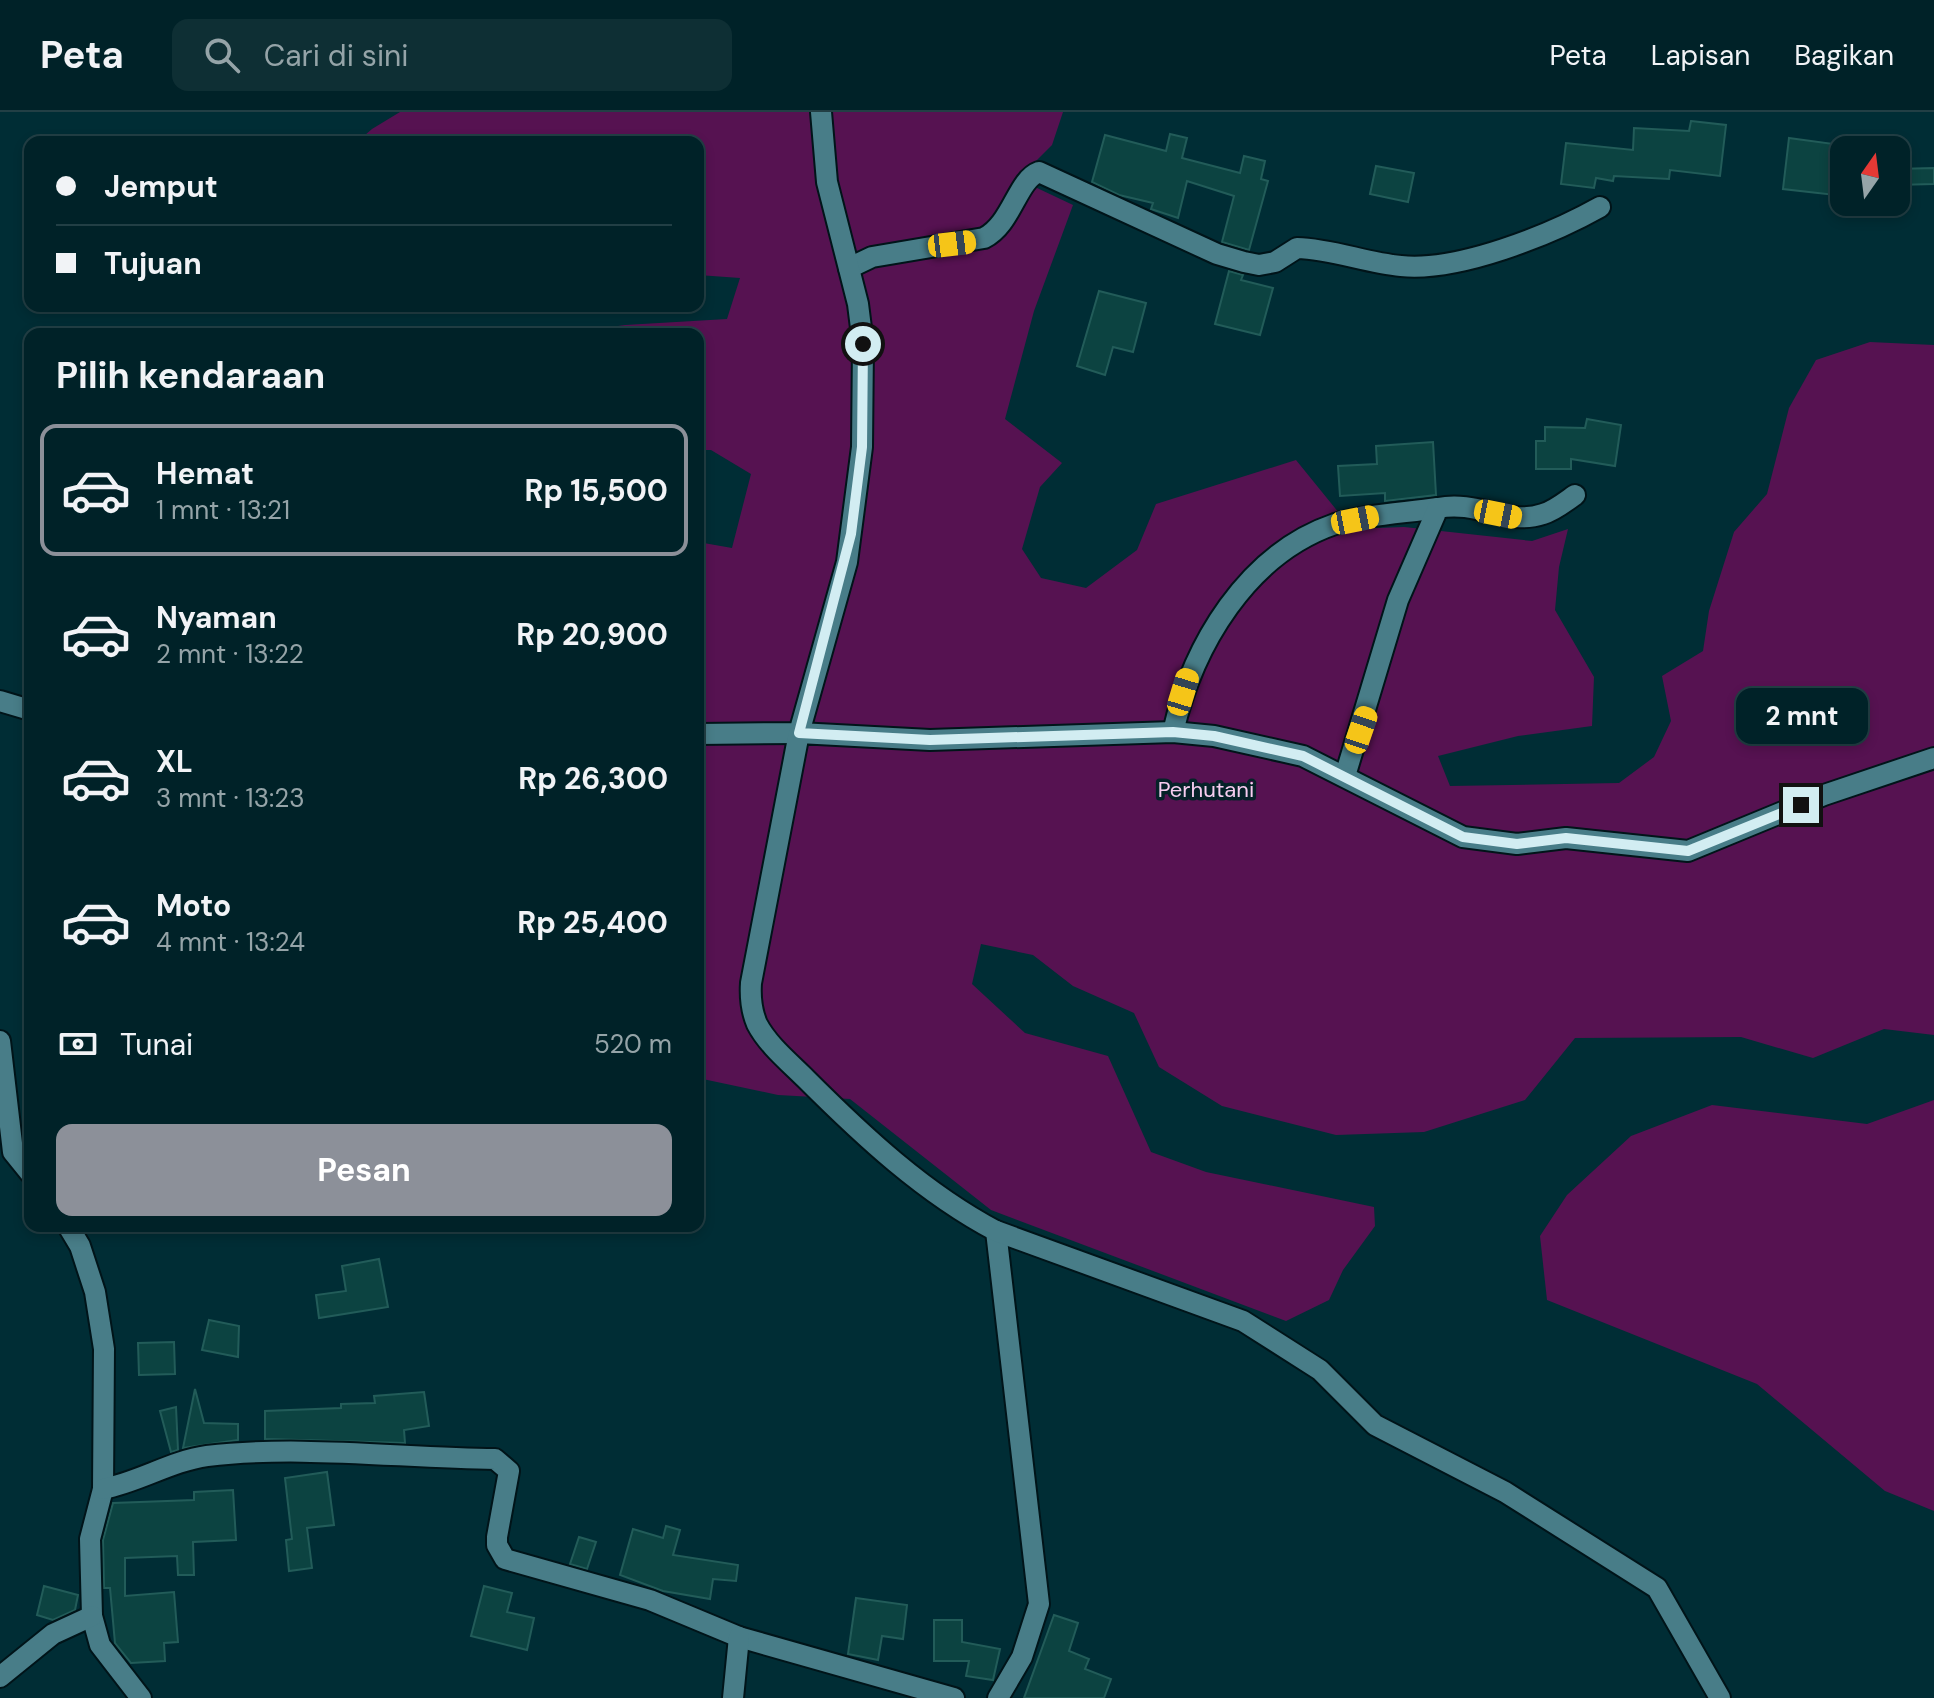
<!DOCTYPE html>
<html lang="id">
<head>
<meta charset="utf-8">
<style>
  body { margin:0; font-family:"DM Sans",sans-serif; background:#0e2f34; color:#f1f3f6; height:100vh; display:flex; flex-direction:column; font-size:30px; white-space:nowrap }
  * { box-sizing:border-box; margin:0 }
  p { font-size:26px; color:#95a4a8 }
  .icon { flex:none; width:44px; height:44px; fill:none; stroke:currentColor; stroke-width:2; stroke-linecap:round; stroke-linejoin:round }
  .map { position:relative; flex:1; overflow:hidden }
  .side { position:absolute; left:24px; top:216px; width:680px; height:904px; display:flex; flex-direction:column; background:#002228; border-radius:16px; box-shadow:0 4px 12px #0003,0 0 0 2px #223f45 }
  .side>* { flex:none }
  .top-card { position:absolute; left:24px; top:24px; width:680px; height:176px; border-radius:16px; box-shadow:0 4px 12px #0003,0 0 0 2px #223f45; display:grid; align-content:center; height:176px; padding:0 32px; background:#002228 }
  .needle { width:52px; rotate:14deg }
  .fabs { position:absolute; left:1830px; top:24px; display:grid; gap:16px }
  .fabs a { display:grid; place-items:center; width:80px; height:80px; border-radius:16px; background:#002228; box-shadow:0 4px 12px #0003,0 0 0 2px #223f45; font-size:40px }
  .end { position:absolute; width:36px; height:36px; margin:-18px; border:10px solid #d2edf2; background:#111; box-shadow:0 0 0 4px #111 }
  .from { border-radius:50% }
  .bubble { position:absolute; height:56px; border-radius:16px; background:#002228; box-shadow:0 4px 12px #0003,0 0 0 2px #223f45; font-size:26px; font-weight:700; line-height:56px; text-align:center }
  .car { position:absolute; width:24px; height:48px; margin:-24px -12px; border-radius:10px; box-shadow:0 0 6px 2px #0007; background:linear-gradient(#f5c518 24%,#345 0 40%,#f5c518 0 76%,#345 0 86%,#f5c518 0) }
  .top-card b { display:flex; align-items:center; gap:28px; height:76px; font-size:30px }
  .top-card b+b { border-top:2px solid #223f45 }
  .top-card i { width:20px; height:20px; background:#f1f3f6 }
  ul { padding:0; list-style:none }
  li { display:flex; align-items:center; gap:24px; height:132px; margin:0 16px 12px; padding:0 16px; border:4px solid transparent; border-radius:16px }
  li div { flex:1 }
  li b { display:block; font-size:30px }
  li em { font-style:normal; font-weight:700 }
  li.selected { border-color:#8c9099 }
  li>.icon { width:72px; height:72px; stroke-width:1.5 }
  h2 { padding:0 32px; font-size:36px; line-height:96px }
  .pay { display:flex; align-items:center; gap:20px; height:88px; padding:0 32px; font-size:30px }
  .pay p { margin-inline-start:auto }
  .action { display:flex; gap:16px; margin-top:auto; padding:16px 32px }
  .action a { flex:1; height:92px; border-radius:16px; background:#8c9099; color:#fff; font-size:32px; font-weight:700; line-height:92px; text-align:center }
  header { display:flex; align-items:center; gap:48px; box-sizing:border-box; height:112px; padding:0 40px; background:#002228; border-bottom:2px solid #223f45 }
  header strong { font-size:38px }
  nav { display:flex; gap:44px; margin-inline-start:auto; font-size:28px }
  .search { width:560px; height:72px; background:#0e2f34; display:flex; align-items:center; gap:20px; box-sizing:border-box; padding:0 28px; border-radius:16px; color:#95a4a8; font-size:30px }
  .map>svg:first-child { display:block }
  .green { fill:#561251 }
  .building { fill:#0c4341; stroke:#225c59; stroke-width:2 }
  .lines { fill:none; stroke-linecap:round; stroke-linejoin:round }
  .minor-casing { stroke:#001419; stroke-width:24 }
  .minor { stroke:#487d88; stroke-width:20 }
  .route { stroke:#d2edf2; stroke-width:10 }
  .labels { text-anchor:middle; stroke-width:7; stroke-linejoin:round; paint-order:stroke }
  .park-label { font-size:22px; fill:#f7cdf0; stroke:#052228 }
</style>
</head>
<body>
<header>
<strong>Peta</strong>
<div class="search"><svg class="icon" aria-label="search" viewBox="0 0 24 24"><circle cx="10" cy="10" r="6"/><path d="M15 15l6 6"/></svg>Cari di sini</div>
<nav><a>Peta</a><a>Lapisan</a><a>Bagikan</a></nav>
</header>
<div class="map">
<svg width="1934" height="1586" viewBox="0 0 1934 1586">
  <rect width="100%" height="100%" fill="#002d35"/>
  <!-- green -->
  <g class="green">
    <path d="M400,0H1063L1052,33L1018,67L1073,93L1034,199L1005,307L1062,351L1040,375L1022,437L1041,466L1086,476L1137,438L1156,392L1296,348L1352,417L1404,415L1532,429L1568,417L1559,455L1555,498L1594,565L1592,614L1518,624L1438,644L1450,674L1619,671L1654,645L1671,609L1662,564L1703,539L1709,499L1734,420L1767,382L1789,296L1816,248L1870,230L1934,233V923L1884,917L1813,946L1741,925L1575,926L1525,988L1424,1020L1336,1023L1222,994L1159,955L1134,901L1073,874L1033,843L981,832L972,872L1025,921L1108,944L1151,1040L1206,1060L1374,1095L1375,1114L1343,1158L1329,1188L1286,1209L991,1098L850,987L778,983L698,966V430L732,436L751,362L711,338H698V222H561L625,213L727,207L740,166L698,163V30H357L372,17Z"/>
    <path d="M1934,988V1399L1885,1379L1757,1272L1547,1188L1540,1124L1567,1083L1631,1024L1712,993L1867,1012Z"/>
  </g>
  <!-- building -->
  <g class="building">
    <path d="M1691,9L1726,13L1720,64L1670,58L1669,67L1614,64L1613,69L1596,66L1594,76L1561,72L1566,31L1633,38L1634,16L1689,19Z"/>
    <path d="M1170,22L1187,26L1182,46L1240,61L1244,44L1265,49L1261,67L1268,69L1249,138L1222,130L1234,84L1187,69L1178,106L1151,97L1153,91L1119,83L1092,70L1105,23L1166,39Z"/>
    <path d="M1789,26L1841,33L1835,83L1783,77Z"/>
    <path d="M1376,54L1414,61L1408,90L1370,82Z"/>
    <path d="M1934,56V72L1896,73V57Z"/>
    <path d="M1229,159L1243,163L1241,168L1273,176L1260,223L1215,212Z"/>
    <path d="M1099,179L1146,191L1133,240L1113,235L1105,263L1077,254Z"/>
    <path d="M1587,307L1621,313L1615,354L1571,347V357H1536V329H1545V315L1585,316Z"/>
    <path d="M1433,330L1436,383L1385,389V381L1340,384L1338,354L1377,352L1376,334Z"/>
    <path d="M379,1147L388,1195L319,1206L316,1183L346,1179L342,1154Z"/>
    <path d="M209,1208L239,1214L238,1245L202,1238Z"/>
    <path d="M174,1230L175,1262L139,1263L138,1231Z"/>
    <path d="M195,1277L204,1311L238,1312V1328L183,1336Z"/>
    <path d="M424,1280L429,1314L404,1318L405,1331L265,1327V1299L341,1296V1292L375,1291L374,1284Z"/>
    <path d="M176,1295L178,1338L171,1340L160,1299Z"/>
    <path d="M327,1360L334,1413L307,1416L312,1456L289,1459L286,1428L292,1427L285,1366Z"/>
    <path d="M233,1378L236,1428L193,1430L194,1463H178L177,1444L125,1446V1484L174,1480L178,1530L164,1531L165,1549L131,1551L115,1531L110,1476H104L103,1428L113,1391L194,1388V1380Z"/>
    <path d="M666,1414L680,1418L673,1443L738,1453L736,1469L713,1467L710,1487L663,1479L620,1463L633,1417L663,1426Z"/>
    <path d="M579,1425L596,1430L587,1457L570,1452Z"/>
    <path d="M44,1474L78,1483L75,1498L53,1508L37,1503Z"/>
    <path d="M484,1474L512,1481L507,1500L534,1506L527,1538L471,1524Z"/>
    <path d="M856,1486L907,1493L903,1527L882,1524L878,1548L848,1542Z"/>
    <path d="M1054,1503L1078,1511L1069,1539L1089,1547L1085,1557L1111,1567L1104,1586H1024Z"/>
    <path d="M934,1508H962V1530L1000,1537L993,1568L966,1564L969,1549H934Z"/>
  </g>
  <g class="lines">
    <!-- minor casing -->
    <g class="minor-casing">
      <g id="minor">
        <path d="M849,156L872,145L984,126C1012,112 1017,68 1039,60L1217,142L1244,150L1259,153L1275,150L1297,136C1333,137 1366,151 1401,154C1458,160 1550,123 1600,95"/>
        <path d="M0,589L30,598"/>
        <path d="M1173,620C1193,533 1247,442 1335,412C1368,402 1405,401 1438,396"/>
        <path d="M698,622L799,621L847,450L862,335L863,232L858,192L827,70L821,0"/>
        <path d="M1345,664L1398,488L1438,396C1478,388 1508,414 1543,402C1554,399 1565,390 1575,383"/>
        <path d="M0,929L13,1040L30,1061"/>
        <path d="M68,1114L80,1134L95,1180L104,1237L103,1377L90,1427L92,1504L100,1533L141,1586"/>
        <path d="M996,1119L1039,1492L1022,1545L998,1586"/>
        <path d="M103,1377C139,1370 171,1349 207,1344C299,1333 401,1346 495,1347L509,1359L497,1425V1433L505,1447L650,1488L739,1525L954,1586"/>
        <path d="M0,1565L53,1522L92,1504"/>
        <path d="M733,1586L739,1525"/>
        <path d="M1720,1586L1657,1476L1505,1380L1375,1313L1320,1258L1243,1209L996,1119C924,1081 863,1024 806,967C789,950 768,933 757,912C751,898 750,886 751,871L799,621L930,628L1173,620L1214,624L1303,644L1463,725L1517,732L1566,726L1688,739L1824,683L1934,646"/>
      </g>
    </g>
    <!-- minor -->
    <use href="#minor" class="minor"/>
  </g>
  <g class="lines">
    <!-- route -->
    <path class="route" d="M863,232L862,335L851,422L799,621L930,628L1173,620L1214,624L1303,644L1463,725L1517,732L1566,726L1688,739L1801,693"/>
  </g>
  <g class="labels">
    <!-- park labels -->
    <g class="park-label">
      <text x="1206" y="685">Perhutani</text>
    </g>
  </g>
</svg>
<div class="fabs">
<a><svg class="needle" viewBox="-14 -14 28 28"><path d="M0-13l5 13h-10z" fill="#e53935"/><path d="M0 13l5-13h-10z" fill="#95a4a8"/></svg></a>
</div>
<i class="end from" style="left:863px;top:232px"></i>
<i class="end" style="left:1801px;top:693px"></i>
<div class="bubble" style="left:1736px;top:576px;width:132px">2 mnt</div>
<i class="car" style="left:952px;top:132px;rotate:83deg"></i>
<i class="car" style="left:1498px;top:402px;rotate:101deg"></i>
<i class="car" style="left:1355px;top:408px;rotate:79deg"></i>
<i class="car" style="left:1183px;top:580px;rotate:17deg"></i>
<i class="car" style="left:1361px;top:618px;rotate:19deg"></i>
<div class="top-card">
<b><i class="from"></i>Jemput</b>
<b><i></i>Tujuan</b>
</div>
<section class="side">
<h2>Pilih kendaraan</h2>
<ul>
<li class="selected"><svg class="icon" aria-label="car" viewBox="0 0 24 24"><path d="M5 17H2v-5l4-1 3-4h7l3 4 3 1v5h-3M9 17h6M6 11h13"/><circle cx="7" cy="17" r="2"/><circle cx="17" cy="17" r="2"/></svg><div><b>Hemat</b><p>1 mnt · 13:21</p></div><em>Rp 15,500</em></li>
<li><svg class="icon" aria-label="car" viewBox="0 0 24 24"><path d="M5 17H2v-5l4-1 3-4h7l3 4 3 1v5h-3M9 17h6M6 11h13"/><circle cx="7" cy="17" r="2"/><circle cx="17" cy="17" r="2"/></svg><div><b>Nyaman</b><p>2 mnt · 13:22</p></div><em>Rp 20,900</em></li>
<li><svg class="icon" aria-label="car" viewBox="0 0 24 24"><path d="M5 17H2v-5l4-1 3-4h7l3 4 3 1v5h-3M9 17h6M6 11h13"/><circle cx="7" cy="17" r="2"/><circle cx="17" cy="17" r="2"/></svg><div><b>XL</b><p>3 mnt · 13:23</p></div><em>Rp 26,300</em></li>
<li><svg class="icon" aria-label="car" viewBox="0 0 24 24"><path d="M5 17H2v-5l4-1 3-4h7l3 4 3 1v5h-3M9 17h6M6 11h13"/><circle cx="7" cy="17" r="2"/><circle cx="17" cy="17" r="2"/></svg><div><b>Moto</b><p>4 mnt · 13:24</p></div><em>Rp 25,400</em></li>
</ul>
<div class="pay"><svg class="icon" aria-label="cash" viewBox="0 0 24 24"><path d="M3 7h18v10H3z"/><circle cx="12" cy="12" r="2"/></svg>Tunai<p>520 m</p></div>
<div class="action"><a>Pesan</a></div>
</section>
</div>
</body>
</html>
